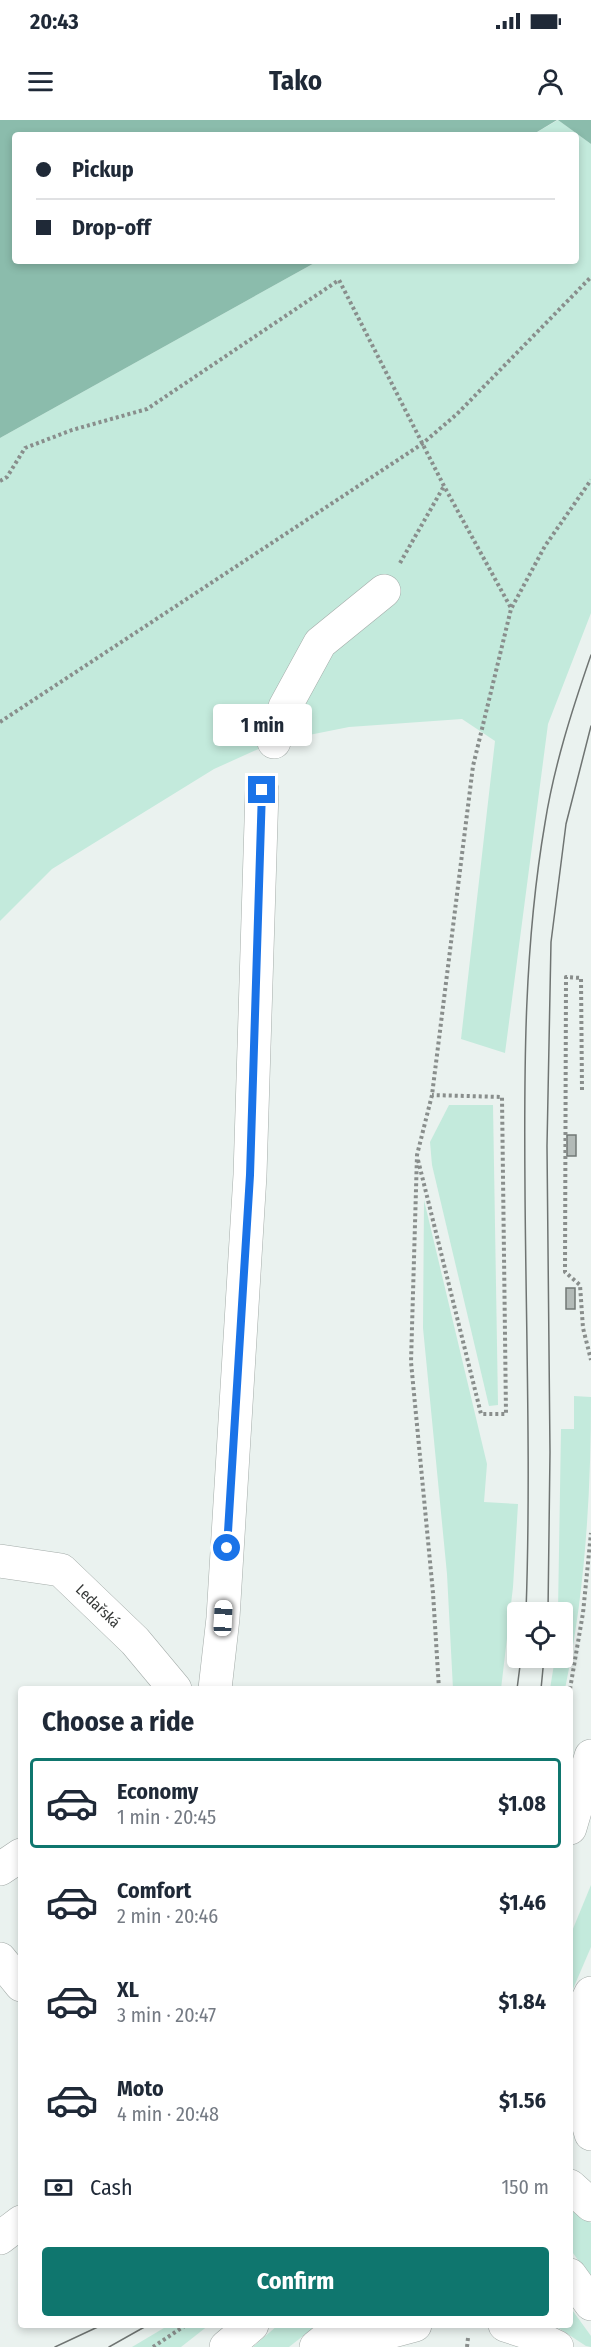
<!DOCTYPE html>
<html lang="en">
<head>
<meta charset="utf-8">
<style>
  body { margin:0; font-family:"Fira Sans Condensed",sans-serif; background:#f6f6f7; color:#1f2937; height:100vh; display:flex; flex-direction:column; font-size:22px; white-space:nowrap }
  * { box-sizing:border-box; margin:0 }
  p { font-size:20px; color:#747a83 }
  .icon { flex:none; width:33px; height:33px; fill:none; stroke:currentColor; stroke-width:2; stroke-linecap:round; stroke-linejoin:round }
  .map { position:relative; flex:1; overflow:hidden }
  .drawer { position:absolute; left:18px; top:1566px; width:555px; height:642px; display:flex; flex-direction:column; background:#fff; border-radius:6px; box-shadow:0 3px 9px #0003 }
  .drawer>* { flex:none }
  .banner { position:absolute; left:12px; top:12px; width:567px; height:132px; border-radius:6px; box-shadow:0 3px 9px #0003; display:grid; align-content:center; height:132px; padding:0 24px; background:#fff }
  .buttons { position:absolute; left:507px; top:1482px; display:grid; gap:12px }
  .buttons a { display:grid; place-items:center; width:66px; height:66px; border-radius:6px; background:#fff; box-shadow:0 3px 9px #0003; font-size:30px }
  .end { position:absolute; width:27px; height:27px; margin:-14px; border:8px solid #1a73e8; background:#fff; box-shadow:0 0 0 3px #fff }
  .from { border-radius:50% }
  .bubble { position:absolute; height:42px; border-radius:6px; background:#fff; box-shadow:0 3px 9px #0003; font-size:20px; font-weight:700; line-height:42px; text-align:center }
  .car { position:absolute; width:18px; height:36px; margin:-18px -9px; border-radius:8px; box-shadow:0 0 4px 2px #0007; background:linear-gradient(#fff 24%,#345 0 40%,#fff 0 76%,#345 0 86%,#fff 0) }
  .banner b { display:flex; align-items:center; gap:21px; height:57px; font-size:22px }
  .banner b+b { border-top:2px solid #e0e1e3 }
  .banner i { width:15px; height:15px; background:#1f2937 }
  ul { padding:0; list-style:none }
  li { display:flex; align-items:center; gap:18px; height:90px; margin:0 12px 9px; padding:0 12px; border:3px solid transparent; border-radius:6px }
  li div { flex:1 }
  li b { display:block; font-size:22px }
  li em { font-style:normal; font-weight:700 }
  li.on { border-color:#0f766e }
  li>.icon { width:54px; height:54px; stroke-width:1.5 }
  h2 { padding:0 24px; font-size:27px; line-height:72px }
  .pay { display:flex; align-items:center; gap:15px; height:66px; padding:0 24px; font-size:22px }
  .pay p { margin-inline-start:auto }
  .cta { display:flex; gap:12px; margin-top:auto; padding:12px 24px }
  .cta a { flex:1; height:69px; border-radius:6px; background:#0f766e; color:#fff; font-size:24px; font-weight:700; line-height:69px; text-align:center }
  .status { display:flex; justify-content:space-between; align-items:center; height:42px; padding:0 30px; background:#fff; direction:ltr }
  .status svg { height:16px; fill:currentColor }
  header { display:flex; justify-content:space-between; align-items:center; height:78px; padding:0 24px; background:#fff; font-size:27px; font-weight:700 }
  .map>svg:first-child { display:block }
  .green { fill:#c3eadc }
  .water { fill:#8bbcac }
  .building { fill:#b2bab7; stroke:#717876; stroke-width:1.5 }
  .lines { fill:none; stroke-linecap:round; stroke-linejoin:round }
  .minor-casing { stroke:#a4aca9; stroke-width:34 }
  .major-casing { stroke:#a4aca9; stroke-width:34 }
  .highway-casing { stroke:#a4aca9; stroke-width:34 }
  .path { stroke:#898e8c; stroke-width:4; stroke-dasharray:3 3; stroke-linecap:butt }
  .minor { stroke:#fff; stroke-width:33 }
  .major { stroke:#fff; stroke-width:33 }
  .highway { stroke:#fff; stroke-width:33 }
  .tram { stroke:#6f7472; stroke-width:1.5 }
  .route { stroke:#1a73e8; stroke-width:8 }
  .labels { text-anchor:middle; stroke-width:4.5; stroke-linejoin:round; paint-order:stroke }
  .street-label { font-size:15px; fill:#343736; stroke:#fff }
</style>
</head>
<body>
<div class="status"><b>20:43</b><svg viewBox="0 0 49 12"><path d="M0 12V9h3v3zM5 12V6h3v6zM10 12V3h3v9zM15 12V0h3v12zM26 1h20v11H26zM47 4h2v5h-2z"/></svg></div>
<header><svg class="icon" aria-label="menu" viewBox="0 0 24 24"><path d="M4 6h16M4 12h16M4 18h16"/></svg>Tako<svg class="icon" aria-label="person" viewBox="0 0 24 24"><circle cx="12" cy="8" r="4"/><path d="M4 21q1-7 8-7t8 7"/></svg></header>
<div class="map">
<svg width="591" height="2227" viewBox="0 0 591 2227">
  <rect width="100%" height="100%" fill="#eaf2ef"/>
  <!-- green -->
  <g class="green">
    <path d="M558,0L591,24V493L548,604L505,933L461,919L495,621L462,599L349,607L274,622L214,649L52,749L0,801V318L318,141H576V15H532Z"/>
    <path d="M449,985H493L498,1285L489,1286L432,1045L430,1022Z"/>
    <path d="M424,1080L487,1344L484,1382L518,1384L513,1467L501,1569H453L447,1454L423,1208Z"/>
    <path d="M574,1276L591,1277C591,1374 585,1473 565,1569H550L555,1538H562V1492H558L561,1309H574Z"/>
    <path d="M591,1765V1827L570,1876V1816Z"/>
    <path d="M570,2083L591,2103V2158L570,2129Z"/>
    <path d="M570,2187L591,2216V2227L586,2226L554,2205H570Z"/>
    <path d="M169,2205H209L181,2227H132Z"/>
    <path d="M278,2205H317L289,2227H253Z"/>
  </g>
  <!-- water -->
  <g class="water">
    <path d="M0,0H557L532,15H15V141H318L0,318Z"/>
    <path d="M558,0H591V24Z"/>
  </g>
  <!-- building -->
  <g class="building">
    <rect x="567" y="1015" width="9" height="21"/>
    <rect x="566" y="1168" width="9" height="21"/>
  </g>
  <g class="lines">
    <!-- minor casing -->
    <g class="minor-casing">
      <g id="minor">
        <path d="M274,622L285,587L320,523L384,471"/>
        <path d="M0,1441L61,1450L135,1521L175,1569"/>
        <path d="M215,1569L223,1498L250,1055L262,670"/>
        <path d="M0,1749L21,1735"/>
        <path d="M0,1839L21,1865"/>
        <path d="M0,2118L21,2102"/>
      </g>
    </g>
    <!-- major casing -->
    <g class="major-casing">
      <g id="major">
        <path d="M570,1708L591,1636"/>
        <path d="M570,1916L591,1873"/>
        <path d="M226,2227L252,2205"/>
        <path d="M316,2227L343,2205"/>
      </g>
    </g>
    <!-- highway casing -->
    <g class="highway-casing">
      <g id="highway">
        <path d="M591,1893C585,1934 577,1973 591,2014"/>
        <path d="M570,2066L591,2085"/>
        <path d="M570,2155L591,2184"/>
        <path d="M505,2205L526,2212L557,2227"/>
        <path d="M334,2227L415,2205"/>
      </g>
    </g>
    <!-- path -->
    <g class="path">
      <path d="M0,361L7,357L25,328L72,310L147,289L339,160L444,366L511,488"/>
      <path d="M400,443L444,366"/>
      <path d="M0,602L422,324L457,294L591,157"/>
      <path d="M582,970L581,858L566,857L565,1152L580,1165L583,1208L591,1240"/>
      <path d="M418,1040L481,1294H506L502,977L432,975"/>
      <path d="M439,1569L433,1473L411,1242L417,1035L432,975L473,646L511,489L545,426L591,360"/>
      <path d="M570,1569L583,1493L591,1413"/>
      <path d="M153,2227L186,2205"/>
      <path d="M467,2227L468,2218"/>
    </g>
    <!-- minor -->
    <use href="#minor" class="minor"/>
    <!-- major -->
    <use href="#major" class="major"/>
    <!-- highway -->
    <use href="#highway" class="highway"/>
    <!-- tram -->
    <g class="tram">
      <path d="M526,1492C531,1352 526,1211 525,1071C524,947 524,825 545,703C554,646 572,590 591,535"/>
      <path d="M548,1492L550,1332L547,1026L551,822L566,704L591,606"/>
      <path d="M517,1569L521,1538"/>
      <path d="M541,1569L544,1538"/>
      <path d="M55,2227L102,2205"/>
      <path d="M109,2227L148,2205"/>
    </g>
  </g>
  <g class="lines">
    <!-- route -->
    <path class="route" d="M227,1428L250,1055L262,670"/>
  </g>
  <g class="labels">
    <!-- street labels -->
    <g class="street-label">
      <text transform="translate(98 1486) rotate(44)" y="5">Ledařská</text>
    </g>
  </g>
</svg>
<div class="buttons">
<a><svg class="icon" aria-label="locate" viewBox="0 0 24 24"><circle cx="12" cy="12" r="6"/><path d="M12 2v4M12 18v4M2 12h4M18 12h4"/></svg></a>
</div>
<i class="end from" style="left:227px;top:1428px"></i>
<i class="end" style="left:262px;top:670px"></i>
<div class="bubble" style="left:213px;top:584px;width:99px">1 min</div>
<i class="car" style="left:223px;top:1498px;rotate:3deg"></i>
<div class="banner">
<b><i class="from"></i>Pickup</b>
<b><i></i>Drop-off</b>
</div>
<section class="drawer">
<h2>Choose a ride</h2>
<ul>
<li class="on"><svg class="icon" aria-label="car" viewBox="0 0 24 24"><path d="M5 17H2v-5l4-1 3-4h7l3 4 3 1v5h-3M9 17h6M6 11h13"/><circle cx="7" cy="17" r="2"/><circle cx="17" cy="17" r="2"/></svg><div><b>Economy</b><p>1 min · 20:45</p></div><em>$1.08</em></li>
<li><svg class="icon" aria-label="car" viewBox="0 0 24 24"><path d="M5 17H2v-5l4-1 3-4h7l3 4 3 1v5h-3M9 17h6M6 11h13"/><circle cx="7" cy="17" r="2"/><circle cx="17" cy="17" r="2"/></svg><div><b>Comfort</b><p>2 min · 20:46</p></div><em>$1.46</em></li>
<li><svg class="icon" aria-label="car" viewBox="0 0 24 24"><path d="M5 17H2v-5l4-1 3-4h7l3 4 3 1v5h-3M9 17h6M6 11h13"/><circle cx="7" cy="17" r="2"/><circle cx="17" cy="17" r="2"/></svg><div><b>XL</b><p>3 min · 20:47</p></div><em>$1.84</em></li>
<li><svg class="icon" aria-label="car" viewBox="0 0 24 24"><path d="M5 17H2v-5l4-1 3-4h7l3 4 3 1v5h-3M9 17h6M6 11h13"/><circle cx="7" cy="17" r="2"/><circle cx="17" cy="17" r="2"/></svg><div><b>Moto</b><p>4 min · 20:48</p></div><em>$1.56</em></li>
</ul>
<div class="pay"><svg class="icon" aria-label="cash" viewBox="0 0 24 24"><path d="M3 7h18v10H3z"/><circle cx="12" cy="12" r="2"/></svg>Cash<p>150 m</p></div>
<div class="cta"><a>Confirm</a></div>
</section>
</div>
</body>
</html>
